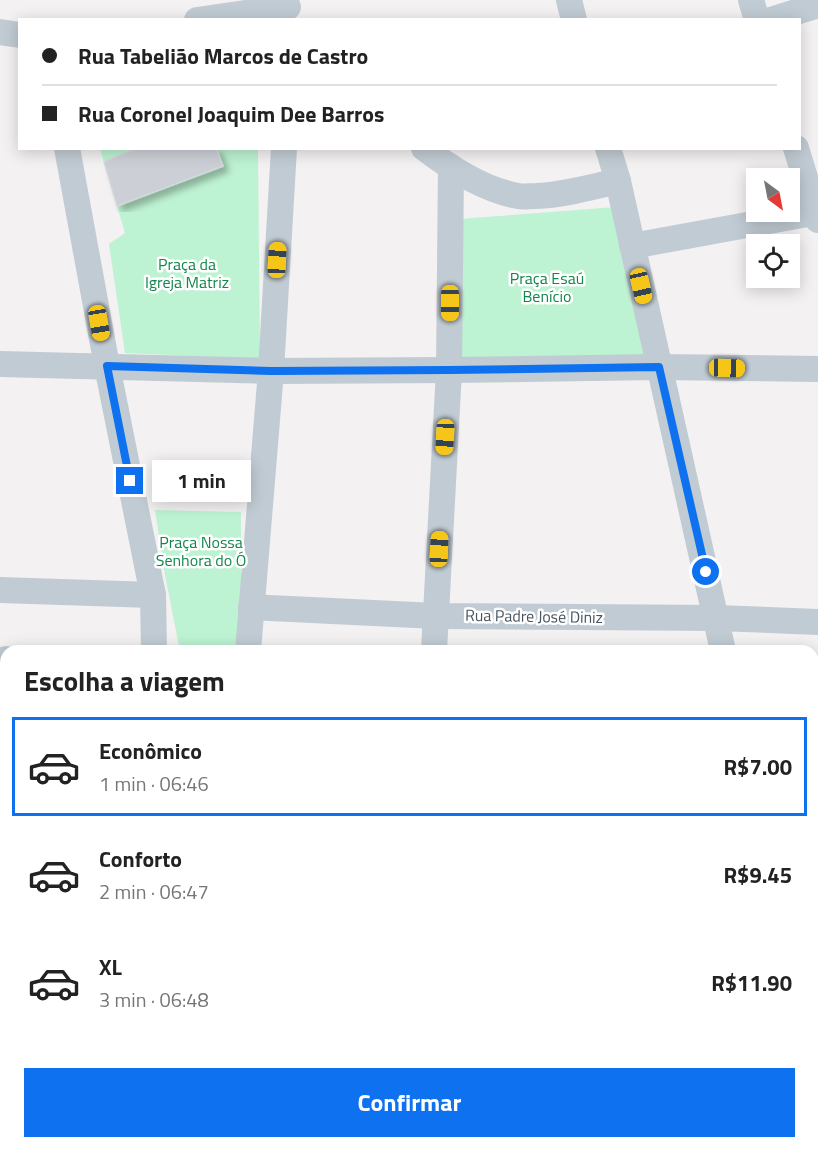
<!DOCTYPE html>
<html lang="pt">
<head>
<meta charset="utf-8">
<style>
  body { margin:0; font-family:"Titillium Web",sans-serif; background:#f2f2f2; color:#222; height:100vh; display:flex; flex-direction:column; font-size:22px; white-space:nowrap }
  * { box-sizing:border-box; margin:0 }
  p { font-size:20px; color:#767676 }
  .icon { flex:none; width:33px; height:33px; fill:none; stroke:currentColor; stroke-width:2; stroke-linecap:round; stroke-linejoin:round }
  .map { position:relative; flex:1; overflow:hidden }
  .details { position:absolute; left:0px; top:645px; width:819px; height:504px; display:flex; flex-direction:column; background:#fff; border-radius:18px 18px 0 0; box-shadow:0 3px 15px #0003 }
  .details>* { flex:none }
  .hud { position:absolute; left:18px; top:18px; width:783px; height:132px; border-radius:0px; box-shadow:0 3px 15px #0003; display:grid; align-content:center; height:132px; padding:0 24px; background:#fff }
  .needle { width:39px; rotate:148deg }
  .buttons { position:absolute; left:746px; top:168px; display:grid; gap:12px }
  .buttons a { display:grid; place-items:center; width:54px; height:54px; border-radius:0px; background:#fff; box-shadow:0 3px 15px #0003; font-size:30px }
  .end { position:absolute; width:27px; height:27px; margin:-14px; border:8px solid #0e71f0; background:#fff; box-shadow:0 0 0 3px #fff }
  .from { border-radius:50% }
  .bubble { position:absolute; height:42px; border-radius:0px; background:#fff; box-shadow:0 3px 15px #0003; font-size:20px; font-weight:700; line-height:42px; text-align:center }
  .car { position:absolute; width:18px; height:36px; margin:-18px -9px; border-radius:8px; box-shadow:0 0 4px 2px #0007; background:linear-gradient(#f5c518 24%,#345 0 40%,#f5c518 0 76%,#345 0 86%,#f5c518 0) }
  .hud b { display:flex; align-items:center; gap:21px; height:57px; font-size:22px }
  .hud b+b { border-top:2px solid #e0e0e0 }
  .hud i { width:15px; height:15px; background:#222 }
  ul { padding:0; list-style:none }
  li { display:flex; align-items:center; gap:18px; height:99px; margin:0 12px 9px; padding:0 12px; border:3px solid transparent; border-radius:0px }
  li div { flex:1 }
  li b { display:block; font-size:22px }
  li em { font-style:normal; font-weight:700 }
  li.current { border-color:#0e71f0 }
  li>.icon { width:54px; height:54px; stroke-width:1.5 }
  h2 { padding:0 24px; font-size:27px; line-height:72px }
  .action { display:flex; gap:12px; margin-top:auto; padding:12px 24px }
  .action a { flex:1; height:69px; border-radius:0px; background:#0e71f0; color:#fff; font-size:24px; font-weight:700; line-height:69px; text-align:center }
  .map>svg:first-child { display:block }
  .green { fill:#bdf2d2 }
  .building { fill:#ccd0d6; stroke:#d4d7dc; stroke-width:1.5; filter:url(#shadow) }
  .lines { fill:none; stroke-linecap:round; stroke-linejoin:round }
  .minor { stroke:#c1cbd3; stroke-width:26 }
  .route { stroke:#0e71f0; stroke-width:8 }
  .labels { text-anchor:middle; stroke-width:5; stroke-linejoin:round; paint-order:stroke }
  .park-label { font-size:16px; fill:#12874c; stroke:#fff }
  .street-label { font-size:16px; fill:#475460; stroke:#fff }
</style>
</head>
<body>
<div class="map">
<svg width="818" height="1149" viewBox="0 0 818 1149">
  <defs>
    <filter id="shadow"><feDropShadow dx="5.5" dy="5.5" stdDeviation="3" flood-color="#0004"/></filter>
  </defs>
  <rect width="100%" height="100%" fill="#f3f1f1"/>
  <!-- green -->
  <g class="green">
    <path d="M100,149H258L260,359L125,353L109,244L125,233Z"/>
    <path d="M616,207L649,361L456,363L460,219Z"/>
    <path d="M155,510L241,512V651H180L165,575Z"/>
  </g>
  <!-- building -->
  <path class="building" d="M137,148H216L223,166L117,206L104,162Z"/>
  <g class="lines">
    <!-- minor -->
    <g class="minor">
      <path d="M569,0L574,20"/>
      <path d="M751,0L757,20"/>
      <path d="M197,20L288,7"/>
      <path d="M771,20L818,5"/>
      <path d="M0,32L20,35"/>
      <path d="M67,148L107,366L153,595L154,651"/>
      <path d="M424,148C450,168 484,190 518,196C523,197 530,196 536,196C564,195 591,187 618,181"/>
      <path d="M608,148L618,181L723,651"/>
      <path d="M796,148L818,220"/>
      <path d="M632,246L818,212"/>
      <path d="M0,364L271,371L449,370L659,367L818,369"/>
      <path d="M0,590L153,595"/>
      <path d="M251,607L436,616L717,618L818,622"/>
      <path d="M248,651L271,371L284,148"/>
      <path d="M434,651L449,370L451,167"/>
      <path d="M0,661L6,659"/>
      <path d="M0,790H6"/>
      <path d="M813,804H818"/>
      <path d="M813,871L818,872"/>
      <path d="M533,1143V1149"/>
      <path d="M710,1143V1149"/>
    </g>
  </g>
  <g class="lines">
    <!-- route -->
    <path class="route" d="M130,481L107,366L271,371L449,370L659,367L706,572"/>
  </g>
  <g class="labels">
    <!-- park labels -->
    <g class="park-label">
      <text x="187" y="270">Praça da<tspan x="187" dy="18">Igreja Matriz</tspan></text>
      <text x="547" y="284">Praça Esaú<tspan x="547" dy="18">Benício</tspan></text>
      <text x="201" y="548">Praça Nossa<tspan x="201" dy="18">Senhora do Ó</tspan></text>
    </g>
    <!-- street labels -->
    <g class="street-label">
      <text transform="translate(534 616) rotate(1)" y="6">Rua Padre José Diniz</text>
    </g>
  </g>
</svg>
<div class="buttons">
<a><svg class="needle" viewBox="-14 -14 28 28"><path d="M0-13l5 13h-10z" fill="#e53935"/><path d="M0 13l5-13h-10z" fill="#767676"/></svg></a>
<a><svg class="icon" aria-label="locate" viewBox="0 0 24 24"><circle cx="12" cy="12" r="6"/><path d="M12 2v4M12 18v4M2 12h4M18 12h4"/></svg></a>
</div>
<i class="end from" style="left:706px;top:572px"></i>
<i class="end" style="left:130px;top:481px"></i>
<div class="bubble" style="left:152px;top:460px;width:99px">1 min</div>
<i class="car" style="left:277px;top:260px;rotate:3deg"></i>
<i class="car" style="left:641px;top:286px;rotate:167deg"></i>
<i class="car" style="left:450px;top:303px;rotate:180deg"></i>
<i class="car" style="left:99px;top:323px;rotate:170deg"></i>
<i class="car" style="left:727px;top:368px;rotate:91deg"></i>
<i class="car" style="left:445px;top:437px;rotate:183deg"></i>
<i class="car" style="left:439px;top:549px;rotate:3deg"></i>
<div class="hud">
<b><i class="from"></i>Rua Tabelião Marcos de Castro</b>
<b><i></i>Rua Coronel Joaquim Dee Barros</b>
</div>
<section class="details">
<h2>Escolha a viagem</h2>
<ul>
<li class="current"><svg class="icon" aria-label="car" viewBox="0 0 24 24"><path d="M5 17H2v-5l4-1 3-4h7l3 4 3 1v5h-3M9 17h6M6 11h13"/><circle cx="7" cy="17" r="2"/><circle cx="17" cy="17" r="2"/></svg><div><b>Econômico</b><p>1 min · 06:46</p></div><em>R$7.00</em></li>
<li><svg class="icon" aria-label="car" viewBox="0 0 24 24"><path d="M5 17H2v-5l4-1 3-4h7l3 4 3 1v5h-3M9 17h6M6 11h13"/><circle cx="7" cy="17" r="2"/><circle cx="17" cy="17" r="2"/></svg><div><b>Conforto</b><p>2 min · 06:47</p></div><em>R$9.45</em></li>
<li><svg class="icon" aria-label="car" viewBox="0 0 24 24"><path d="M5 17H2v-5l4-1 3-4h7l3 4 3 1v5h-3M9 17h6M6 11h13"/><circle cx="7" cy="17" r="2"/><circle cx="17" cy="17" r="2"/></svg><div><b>XL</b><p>3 min · 06:48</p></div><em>R$11.90</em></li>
</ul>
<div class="action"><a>Confirmar</a></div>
</section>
</div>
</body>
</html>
